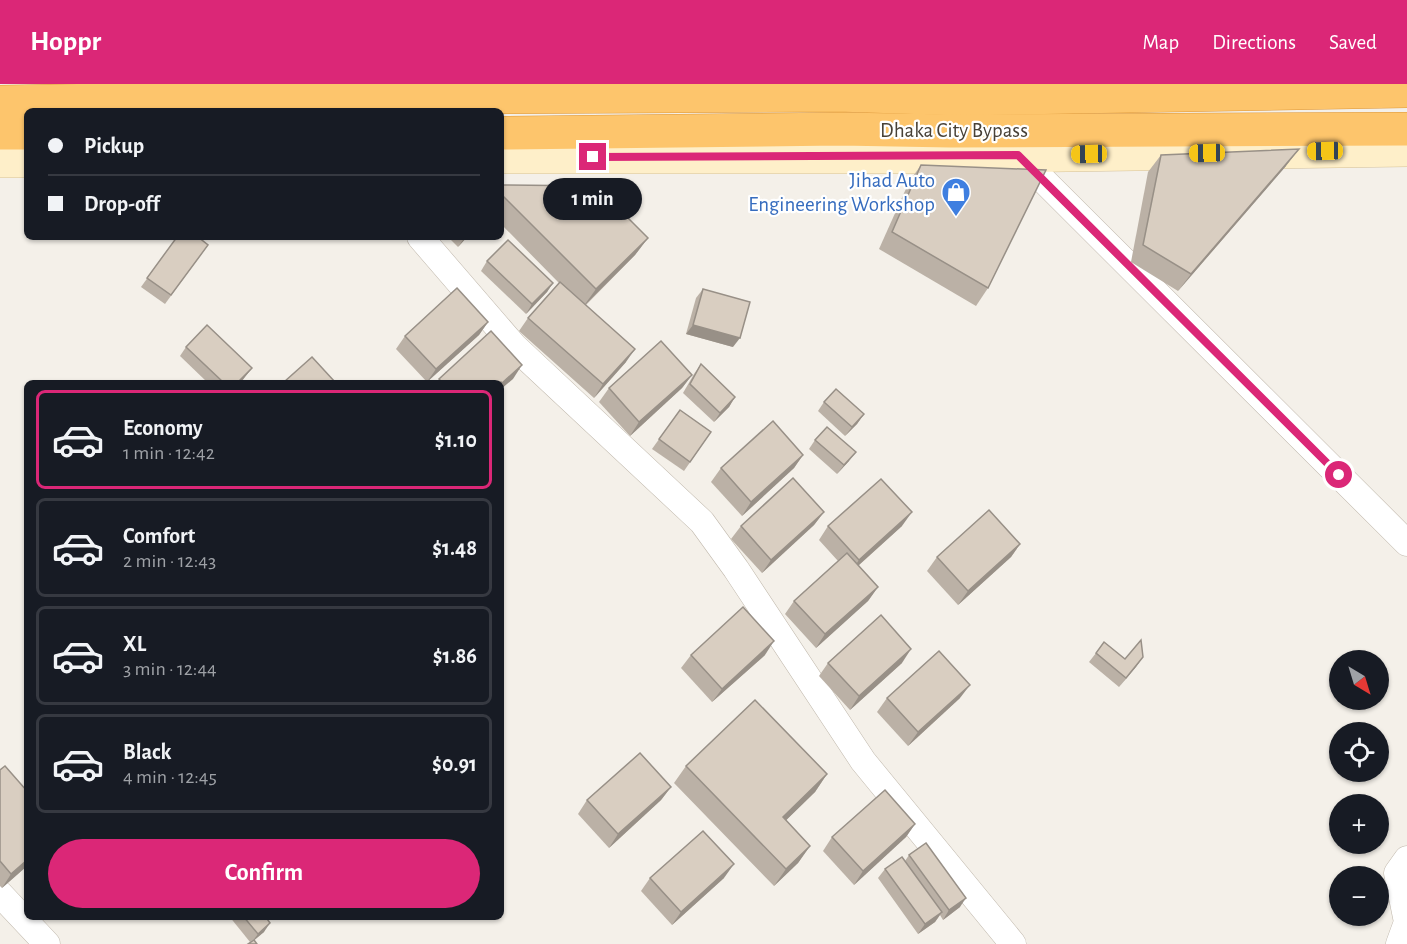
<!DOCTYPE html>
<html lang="en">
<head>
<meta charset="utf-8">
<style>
  body { margin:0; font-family:"Alegreya Sans",sans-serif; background:#242831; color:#f1f3f6; height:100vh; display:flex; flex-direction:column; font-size:22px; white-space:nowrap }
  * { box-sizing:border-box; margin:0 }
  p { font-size:20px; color:#9ea1a6 }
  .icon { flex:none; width:33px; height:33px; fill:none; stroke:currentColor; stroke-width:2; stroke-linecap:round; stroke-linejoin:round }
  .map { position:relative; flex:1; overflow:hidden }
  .drawer { position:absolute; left:24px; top:296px; width:480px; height:540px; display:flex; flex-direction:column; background:#171b24; border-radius:9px; box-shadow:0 2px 4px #0004 }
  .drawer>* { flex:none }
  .hud { position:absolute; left:24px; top:24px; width:480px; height:132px; border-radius:9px; box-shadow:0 2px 4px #0004; display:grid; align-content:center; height:132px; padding:0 24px; background:#171b24 }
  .needle { width:39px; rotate:142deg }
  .tools { position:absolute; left:1329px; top:566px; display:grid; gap:12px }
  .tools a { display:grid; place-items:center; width:60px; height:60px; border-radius:50%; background:#171b24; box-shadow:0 2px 4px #0004; font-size:30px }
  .end { position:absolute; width:27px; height:27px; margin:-14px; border:8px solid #db2777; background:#fff; box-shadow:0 0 0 3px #fff }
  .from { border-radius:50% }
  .bubble { position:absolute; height:42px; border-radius:21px; background:#171b24; box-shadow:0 2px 4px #0004; font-size:20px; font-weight:600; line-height:42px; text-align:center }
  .car { position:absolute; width:18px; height:36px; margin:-18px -9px; border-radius:8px; box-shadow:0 0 4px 2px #0007; background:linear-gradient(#f5c518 24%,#345 0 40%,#f5c518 0 76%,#345 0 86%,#f5c518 0) }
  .hud b { display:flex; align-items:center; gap:21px; height:57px; font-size:22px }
  .hud b+b { border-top:2px solid #363941 }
  .hud i { width:15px; height:15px; background:#f1f3f6 }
  ul { padding:10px 0 0; list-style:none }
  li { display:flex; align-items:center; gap:18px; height:99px; margin:0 12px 9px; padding:0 12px; border:3px solid #363941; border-radius:9px }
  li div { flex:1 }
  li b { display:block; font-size:22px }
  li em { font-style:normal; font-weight:600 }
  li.active { border-color:#db2777 }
  li>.icon { width:54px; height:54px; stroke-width:1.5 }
  .primary-button { display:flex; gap:12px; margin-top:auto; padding:12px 24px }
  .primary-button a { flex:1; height:69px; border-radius:36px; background:#db2777; color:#fff; font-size:24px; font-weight:600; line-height:69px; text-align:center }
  header { display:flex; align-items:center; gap:36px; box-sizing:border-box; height:84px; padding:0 30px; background:#db2777; color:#fff }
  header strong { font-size:28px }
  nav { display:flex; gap:33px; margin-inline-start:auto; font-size:21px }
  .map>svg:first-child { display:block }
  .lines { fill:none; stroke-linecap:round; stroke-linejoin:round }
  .street-casing { stroke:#c0b8ac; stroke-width:27 }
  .secondary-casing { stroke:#d4c199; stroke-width:34 }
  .highway-casing { stroke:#dd983b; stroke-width:34 }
  .street { stroke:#fff; stroke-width:26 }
  .secondary { stroke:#feefc9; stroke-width:33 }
  .highway { stroke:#fdc56c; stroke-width:33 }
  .wall { fill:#bbb1a6 }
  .shaded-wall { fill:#989087 }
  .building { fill:#d9cec1; stroke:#989087; stroke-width:1.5 }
  .route { stroke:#db2777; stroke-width:8 }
  .labels { text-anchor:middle; stroke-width:4.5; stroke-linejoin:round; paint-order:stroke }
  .street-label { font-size:21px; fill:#484137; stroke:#fff }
  .shop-label { font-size:21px; fill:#366cbe; stroke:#fff; text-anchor:end }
</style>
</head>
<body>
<header>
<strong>Hoppr</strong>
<nav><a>Map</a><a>Directions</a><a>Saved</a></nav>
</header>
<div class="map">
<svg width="1407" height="860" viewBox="0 0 1407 860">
  <rect width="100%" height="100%" fill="#f4f0e9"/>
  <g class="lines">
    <!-- street casing -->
    <g class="street-casing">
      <g id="street">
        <path d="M1018,71L1407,459"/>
        <path d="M420,153L514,262L702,438L736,485L863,677L1013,860"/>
        <path d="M0,810L47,860"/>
        <path d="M1399,860L1407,838L1397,789L1407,775"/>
      </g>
    </g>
    <!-- secondary casing -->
    <g class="secondary-casing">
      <g id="secondary">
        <path d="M501,73H932L1407,66"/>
        <path d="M0,77H27"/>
      </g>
    </g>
    <!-- highway casing -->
    <g class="highway-casing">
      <g id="highway">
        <path d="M0,18L155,15L838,11L960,15L1407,7"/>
        <path d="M0,49H27"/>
        <path d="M501,49L840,45L951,47L1407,45"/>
      </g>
    </g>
    <!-- street -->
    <use href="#street" class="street"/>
    <!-- secondary -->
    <use href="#secondary" class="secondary"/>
    <!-- highway -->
    <use href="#highway" class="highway"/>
  </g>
  <!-- wall -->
  <g class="wall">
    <path d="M1161,71L1286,82L1178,207L1131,178L1148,88Z"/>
    <path d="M921,81L988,204L976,222L879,165L909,98Z"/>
    <path d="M501,101L648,154L635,171L586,221L626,278L594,314L519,247L528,234L559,199L501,140Z"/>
    <path d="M177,153L208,161L165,220L141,203Z"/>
    <path d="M448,153H467L458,163Z"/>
    <path d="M487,177L553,199L547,208L526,230L481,187Z"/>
    <path d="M703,205L733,263L686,250L696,214Z"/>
    <path d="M488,238L479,251L427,298L396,265L405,252Z"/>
    <path d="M186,263L252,284L241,298H207L180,272Z"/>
    <path d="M701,280L735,313L729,323L714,338L683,309L694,290Z"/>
    <path d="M692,291L682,304L630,352L599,318L609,304Z"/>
    <path d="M824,318L864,330L857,340L845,352L818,327Z"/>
    <path d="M680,326L711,348L684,387L652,365Z"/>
    <path d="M815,356L849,377L837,390L809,365Z"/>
    <path d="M803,371L794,384L742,432L711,398L721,384Z"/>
    <path d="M824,428L814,441L762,489L731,455L741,442Z"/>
    <path d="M828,442H902L858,482L878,503L868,517L816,564L785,530L794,517L838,477L819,456Z"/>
    <path d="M1020,460L1011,473L958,521L927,487L937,473Z"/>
    <path d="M1096,569L1125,575L1143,573L1119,603L1089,578Z"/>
    <path d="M691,571H765L712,618L681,584Z"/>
    <path d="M828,579H902L850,626L819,592Z"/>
    <path d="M887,614H960L908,662L877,628Z"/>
    <path d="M686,682L827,690L815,708L786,736L810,762L798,779L774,802L674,699Z"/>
    <path d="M0,686L27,707V782L2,804L0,802Z"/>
    <path d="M671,703L661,716L609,764L578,730L587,716Z"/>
    <path d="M915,740L906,753L854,801L823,767L832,753Z"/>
    <path d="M909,771L960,823L943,836L940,831L935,838L918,850L878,794L885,785L905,777Z"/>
    <path d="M650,794H724L672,841L641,807Z"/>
    <path d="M229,832H265L264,848L250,858Z"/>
  </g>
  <!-- shaded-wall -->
  <g class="shaded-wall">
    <path d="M1299,65L1286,82L1178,207L1191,190Z"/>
    <path d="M465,153H467L458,163Z"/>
    <path d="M648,154L635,171L583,223L596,205Z"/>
    <path d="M553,199L547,208L526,230L532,220Z"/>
    <path d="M488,238L479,251L427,298L436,285Z"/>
    <path d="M693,241L740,254L733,263L686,250Z"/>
    <path d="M635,265L626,278L594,314L603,300Z"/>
    <path d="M522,281L513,295L501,305V300Z"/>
    <path d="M252,284L241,298H238Z"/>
    <path d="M692,291L682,304L630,352L639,338Z"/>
    <path d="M735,313L729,323L714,338L720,329Z"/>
    <path d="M864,330L857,340L845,352L852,343Z"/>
    <path d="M856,368L849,377L837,390L844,381Z"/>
    <path d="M803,371L794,384L742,432L751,418Z"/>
    <path d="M824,428L814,441L762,489L771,476Z"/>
    <path d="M912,428L902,442L850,489L859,476Z"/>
    <path d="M1020,460L1011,473L958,521L968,507Z"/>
    <path d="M878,503L868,517L816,564L825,550Z"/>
    <path d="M774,557L765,571L712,618L722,605Z"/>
    <path d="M911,565L902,579L850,626L859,612Z"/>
    <path d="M1143,573L1136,583L1119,603L1126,594Z"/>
    <path d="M970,601L960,614L908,662L918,648Z"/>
    <path d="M827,690L815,708L771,751L783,733Z"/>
    <path d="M671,703L661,716L609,764L618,750Z"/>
    <path d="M915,740L906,753L854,801L863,787Z"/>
    <path d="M810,762L798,779L774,802L786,785Z"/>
    <path d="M27,776V782L2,804L11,790Z"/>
    <path d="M734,780L724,794L672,841L681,828Z"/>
    <path d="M966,814L960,823L943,836L949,826Z"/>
    <path d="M942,828L935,838L918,850L925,840Z"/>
    <path d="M270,839L264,848L251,859L258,850Z"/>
  </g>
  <!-- building -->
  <g class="building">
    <path d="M1299,65L1191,190L1143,161L1161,71Z"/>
    <path d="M921,81L1046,86L988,204L892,148Z"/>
    <path d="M501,101L596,102L648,154L596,205L501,110Z"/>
    <path d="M177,153H198L208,161L171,211L147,194Z"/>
    <path d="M508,156L553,199L532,220L487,177Z"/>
    <path d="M560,198L635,265L603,300L528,234Z"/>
    <path d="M457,204L488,238L436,285L405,252Z"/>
    <path d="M703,205L750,218L740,254L693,241Z"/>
    <path d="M207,241L252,284L238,298H223L186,263Z"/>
    <path d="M491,247L522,281L501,300V298H442L439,295Z"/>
    <path d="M661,257L692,291L639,338L609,304Z"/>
    <path d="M312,273L335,298H284Z"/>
    <path d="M701,280L735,313L720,329L690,300Z"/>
    <path d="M836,305L864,330L852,343L824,318Z"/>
    <path d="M680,326L711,348L690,378L659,355Z"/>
    <path d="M773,337L803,371L751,418L721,384Z"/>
    <path d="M827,343L856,368L844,381L815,356Z"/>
    <path d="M793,394L824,428L771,476L741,442Z"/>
    <path d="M881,395L912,428L859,476L828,442Z"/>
    <path d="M989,426L1020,460L968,507L937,473Z"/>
    <path d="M847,469L878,503L825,550L794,517Z"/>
    <path d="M743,523L774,557L722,605L691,571Z"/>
    <path d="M881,531L911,565L859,612L828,579Z"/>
    <path d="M1141,556L1143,573L1126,594L1096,569L1104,558L1125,575Z"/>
    <path d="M939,567L970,601L918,648L887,614Z"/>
    <path d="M755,616L827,690L783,733L810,762L786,785L686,682Z"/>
    <path d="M640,669L671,703L618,750L587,716Z"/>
    <path d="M5,682L27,707V776L11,790L0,777V686Z"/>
    <path d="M885,706L915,740L863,787L832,753Z"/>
    <path d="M703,747L734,780L681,828L650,794Z"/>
    <path d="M926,759L966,814L949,826L909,771Z"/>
    <path d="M902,773L942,828L925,840L885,785Z"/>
    <path d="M243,832H265L270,839L258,850Z"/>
    <path d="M254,856L257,860H248Z"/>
  </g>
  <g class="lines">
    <!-- route -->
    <path class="route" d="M593,73L1018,71L1339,391"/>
  </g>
  <!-- icons -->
  <defs>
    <g id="shop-pin" transform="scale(1.5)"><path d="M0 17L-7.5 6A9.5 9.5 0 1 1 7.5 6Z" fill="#3f7fe0" stroke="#fff"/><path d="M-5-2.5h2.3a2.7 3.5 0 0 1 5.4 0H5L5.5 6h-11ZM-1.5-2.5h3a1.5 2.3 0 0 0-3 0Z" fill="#fff"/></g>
  </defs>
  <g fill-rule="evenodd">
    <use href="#shop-pin" x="956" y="108"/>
  </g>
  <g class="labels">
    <!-- street labels -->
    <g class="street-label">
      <text x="954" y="53">Dhaka City Bypass</text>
    </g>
    <!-- shop labels -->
    <g class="shop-label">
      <text x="935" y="103">Jihad Auto<tspan x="935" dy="24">Engineering Workshop</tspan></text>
    </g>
  </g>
</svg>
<div class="tools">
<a><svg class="needle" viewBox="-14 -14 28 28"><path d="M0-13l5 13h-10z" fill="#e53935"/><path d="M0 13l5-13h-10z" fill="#9ea1a6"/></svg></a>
<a><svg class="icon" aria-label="locate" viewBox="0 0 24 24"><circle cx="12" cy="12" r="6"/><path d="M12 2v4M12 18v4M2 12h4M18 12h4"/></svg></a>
<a>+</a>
<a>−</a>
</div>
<i class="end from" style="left:1339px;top:391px"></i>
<i class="end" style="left:593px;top:73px"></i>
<div class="bubble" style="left:543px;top:94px;width:99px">1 min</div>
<i class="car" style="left:1325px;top:67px;rotate:269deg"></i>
<i class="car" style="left:1207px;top:69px;rotate:269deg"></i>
<i class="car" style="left:1089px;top:70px;rotate:269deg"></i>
<div class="hud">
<b><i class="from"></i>Pickup</b>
<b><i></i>Drop-off</b>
</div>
<section class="drawer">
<ul>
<li class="active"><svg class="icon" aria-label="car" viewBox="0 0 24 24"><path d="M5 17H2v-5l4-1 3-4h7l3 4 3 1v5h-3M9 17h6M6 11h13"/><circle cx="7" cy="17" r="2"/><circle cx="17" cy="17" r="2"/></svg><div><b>Economy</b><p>1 min · 12:42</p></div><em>$1.10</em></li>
<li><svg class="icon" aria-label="car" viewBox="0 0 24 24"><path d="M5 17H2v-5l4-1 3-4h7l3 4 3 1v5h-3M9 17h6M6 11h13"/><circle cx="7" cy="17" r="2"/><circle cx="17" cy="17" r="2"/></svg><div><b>Comfort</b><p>2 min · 12:43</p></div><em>$1.48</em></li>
<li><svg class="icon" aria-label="car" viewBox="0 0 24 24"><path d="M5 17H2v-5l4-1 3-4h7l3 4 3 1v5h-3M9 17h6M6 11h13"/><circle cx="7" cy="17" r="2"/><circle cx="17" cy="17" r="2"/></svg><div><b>XL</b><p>3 min · 12:44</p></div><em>$1.86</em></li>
<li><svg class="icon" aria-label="car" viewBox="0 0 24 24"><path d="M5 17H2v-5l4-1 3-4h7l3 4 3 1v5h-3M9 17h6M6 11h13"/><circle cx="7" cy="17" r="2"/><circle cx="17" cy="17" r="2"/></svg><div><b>Black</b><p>4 min · 12:45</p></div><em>$0.91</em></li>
</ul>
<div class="primary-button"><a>Confirm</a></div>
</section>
</div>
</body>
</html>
